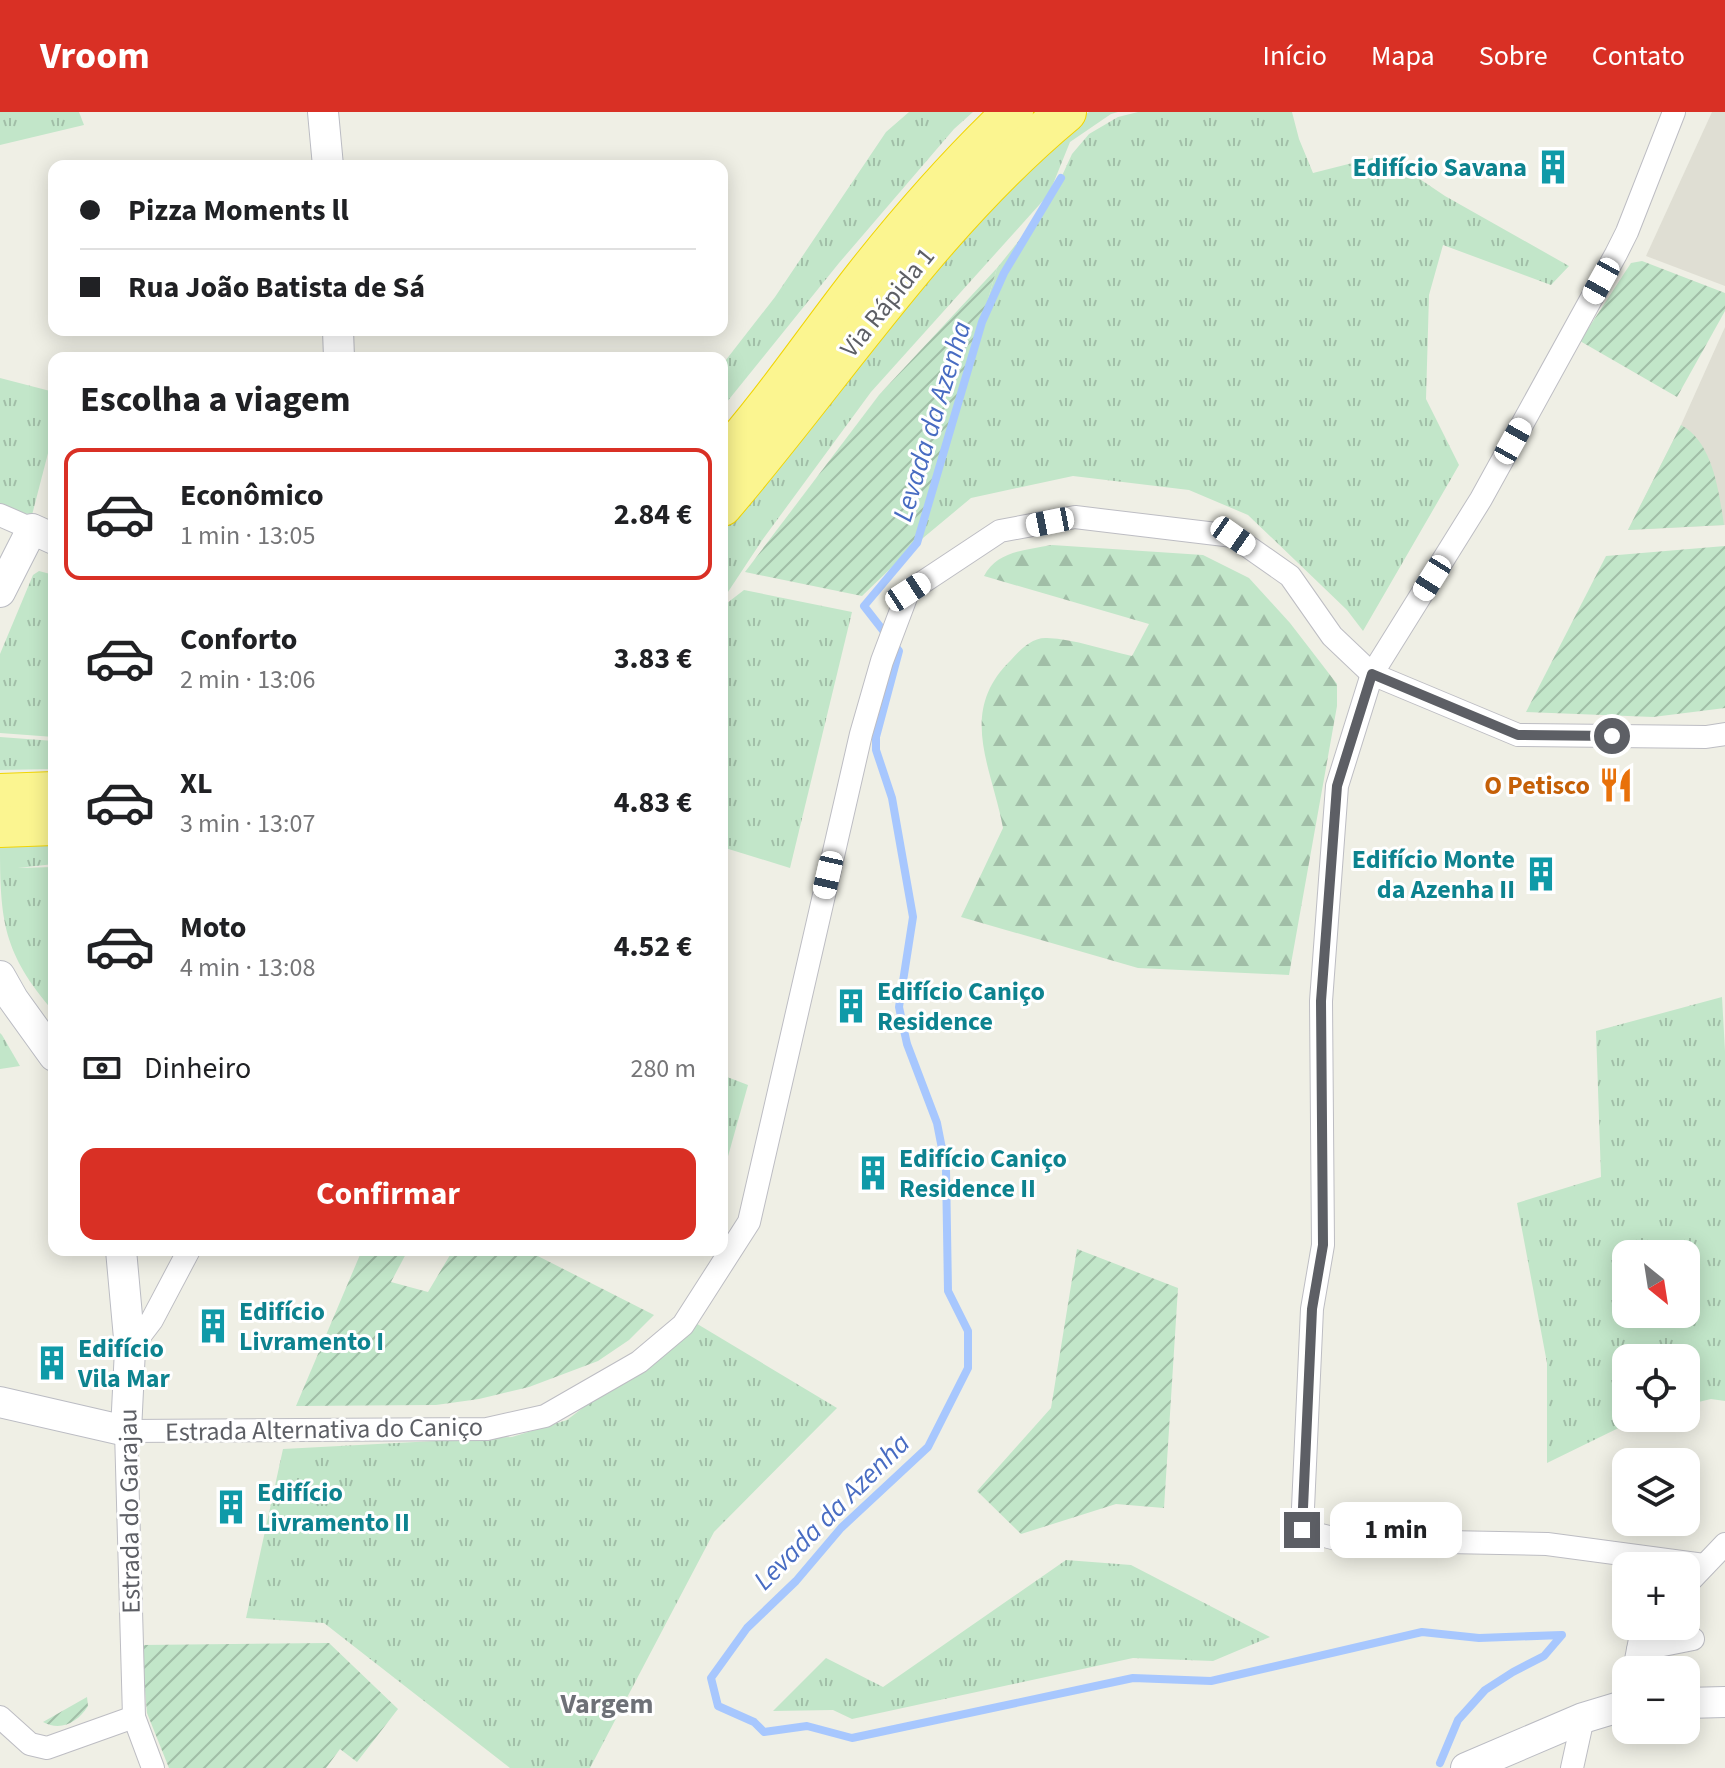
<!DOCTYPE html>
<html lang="pt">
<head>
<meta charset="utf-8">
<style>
  body { margin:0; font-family:"Source Sans 3",sans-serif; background:#f2f2f2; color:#202124; height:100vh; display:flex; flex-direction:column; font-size:30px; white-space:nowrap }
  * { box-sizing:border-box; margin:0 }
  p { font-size:26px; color:#757577 }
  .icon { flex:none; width:44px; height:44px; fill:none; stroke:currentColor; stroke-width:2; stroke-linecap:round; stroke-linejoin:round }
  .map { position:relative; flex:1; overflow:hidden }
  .side { position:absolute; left:48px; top:240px; width:680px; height:904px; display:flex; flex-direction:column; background:#fff; border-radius:16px; box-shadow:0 4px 20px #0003 }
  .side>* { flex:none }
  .guide { position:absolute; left:48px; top:48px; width:680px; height:176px; border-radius:16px; box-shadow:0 4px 20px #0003; display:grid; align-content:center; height:176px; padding:0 32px; background:#fff }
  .needle { width:52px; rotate:150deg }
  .tools { position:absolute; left:1612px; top:1128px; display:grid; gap:16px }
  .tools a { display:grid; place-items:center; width:88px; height:88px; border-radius:16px; background:#fff; box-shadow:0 4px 20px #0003; font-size:40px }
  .end { position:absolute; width:36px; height:36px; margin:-18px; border:10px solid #5d5f65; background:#fff; box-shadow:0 0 0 4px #fff }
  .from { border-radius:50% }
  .bubble { position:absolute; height:56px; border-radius:16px; background:#fff; box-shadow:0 4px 20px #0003; font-size:26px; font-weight:700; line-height:56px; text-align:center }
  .car { position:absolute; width:24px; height:48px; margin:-24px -12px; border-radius:10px; box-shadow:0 0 6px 2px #0007; background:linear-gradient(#fff 24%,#345 0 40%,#fff 0 76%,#345 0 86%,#fff 0) }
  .guide b { display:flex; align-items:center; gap:28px; height:76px; font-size:30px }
  .guide b+b { border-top:2px solid #e0e0e0 }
  .guide i { width:20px; height:20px; background:#202124 }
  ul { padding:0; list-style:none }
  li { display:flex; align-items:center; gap:24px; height:132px; margin:0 16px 12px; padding:0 16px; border:4px solid transparent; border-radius:16px }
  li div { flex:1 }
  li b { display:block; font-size:30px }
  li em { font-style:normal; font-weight:700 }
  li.on { border-color:#d93025 }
  li>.icon { width:72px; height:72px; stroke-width:1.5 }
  h2 { padding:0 32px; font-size:36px; line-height:96px }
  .pay { display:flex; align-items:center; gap:20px; height:88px; padding:0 32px; font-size:30px }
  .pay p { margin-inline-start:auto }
  .primary-button { display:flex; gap:16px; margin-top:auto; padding:16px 32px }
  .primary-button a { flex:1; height:92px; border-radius:16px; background:#d93025; color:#fff; font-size:32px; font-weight:700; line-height:92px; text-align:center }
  header { display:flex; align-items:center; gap:48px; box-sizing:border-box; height:112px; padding:0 40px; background:#d93025; color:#fff }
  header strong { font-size:38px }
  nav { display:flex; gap:44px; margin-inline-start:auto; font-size:28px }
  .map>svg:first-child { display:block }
  .education { fill:#dfded3 }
  .grass { fill:url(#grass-tufts); fill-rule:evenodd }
  .forest { fill:url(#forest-firs) }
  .garden { fill:url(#garden-furrows) }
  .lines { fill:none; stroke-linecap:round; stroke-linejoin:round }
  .stream { stroke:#a7c7fe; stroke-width:8 }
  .street-casing { stroke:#bdbdc3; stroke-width:24 }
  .secondary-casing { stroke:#bbbcc3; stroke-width:32 }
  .highway-casing { stroke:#f1d504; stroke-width:42 }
  .street { stroke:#fff; stroke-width:22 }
  .secondary { stroke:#fff; stroke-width:30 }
  .highway { stroke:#fbf590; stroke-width:40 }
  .route { stroke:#5d5f65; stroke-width:10 }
  .labels { text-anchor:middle; stroke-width:6; stroke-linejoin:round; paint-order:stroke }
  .culture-label { font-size:26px; font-weight:bold; fill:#0d838f; stroke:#fff; text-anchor:start }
  .street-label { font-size:26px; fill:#5d5f65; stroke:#fff }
  .food-label { font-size:26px; font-weight:bold; fill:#c56008; stroke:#fff; text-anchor:end }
  .water-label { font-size:28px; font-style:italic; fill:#486cc2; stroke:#fff }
  .neighbourhood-label { font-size:28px; font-weight:bold; fill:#6e7177; stroke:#fff }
</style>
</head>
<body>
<header>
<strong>Vroom</strong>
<nav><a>Início</a><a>Mapa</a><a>Sobre</a><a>Contato</a></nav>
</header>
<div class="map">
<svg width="1725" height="1656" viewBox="0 0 1725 1656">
  <defs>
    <pattern id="grass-tufts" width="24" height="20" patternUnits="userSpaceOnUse" patternTransform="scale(2)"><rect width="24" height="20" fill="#c2e6c9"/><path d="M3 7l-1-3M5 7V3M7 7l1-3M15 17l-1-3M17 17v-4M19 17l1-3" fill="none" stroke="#a1bea7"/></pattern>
    <pattern id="forest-firs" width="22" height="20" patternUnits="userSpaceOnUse" patternTransform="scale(2)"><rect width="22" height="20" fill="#c2e6c9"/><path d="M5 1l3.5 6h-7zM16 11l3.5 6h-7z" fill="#a1bea7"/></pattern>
    <pattern id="garden-furrows" width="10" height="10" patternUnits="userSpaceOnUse" patternTransform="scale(2)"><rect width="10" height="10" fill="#c2e6c9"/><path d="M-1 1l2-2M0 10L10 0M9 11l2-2" fill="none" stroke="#a1bea7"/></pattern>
  </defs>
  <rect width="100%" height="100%" fill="#efefe5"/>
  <!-- education -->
  <g class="education">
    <path d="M1712,0H1725V174L1646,144Z"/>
    <path d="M1725,215V413L1628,418L1681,313Z"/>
  </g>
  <!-- grass -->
  <g class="grass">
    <path d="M0,0H79L84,13L0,33Z"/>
    <path d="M909,0H973L954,17L839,151L722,296V253L775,185L886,20Z"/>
    <path d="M1089,0H1118L1111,2L1070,30L1049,82L871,280L763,427L722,489V411L912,170L1066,15Z"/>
    <path d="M1138,0H1292L1299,27L1313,61L1384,43L1445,84L1569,154L1551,173L1443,133L1429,183L1426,287L1459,353L1363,519L1347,498L1248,403L1189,378L1073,364L971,386L917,431L997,156L1050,90L1072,42L1089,22L1118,5Z"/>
    <path d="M0,266L54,280V318L32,403L0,395Z"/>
    <path d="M39,459L54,463V625L0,621V542L33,463Z"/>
    <path d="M744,478L852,500L790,756L722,735V495Z"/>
    <path d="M0,625L54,629V657L0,658Z"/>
    <path d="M54,730V752L18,756L54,755V900C3,841 0,809 0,733Z"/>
    <path d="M1722,885L1725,939V1289L1711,1287L1686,1293V1246H1626V1306H1639L1547,1351V1251L1517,1091L1601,1065L1596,919ZM1616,1137L1626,1179V1142H1686V1202H1630V1208L1629,1202H1626V1187Z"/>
    <path d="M0,921L2,923L20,954L0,957Z"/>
    <path d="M722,963L748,973L725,1055L722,1053Z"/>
    <path d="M694,1210L837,1296L714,1420L590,1656H510L324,1511L246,1506L283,1337L512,1325L567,1308Z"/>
    <path d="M1066,1448L1131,1453L1270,1525L1213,1549L1133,1546L852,1607L833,1598L773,1599L826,1546L883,1575Z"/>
  </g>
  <!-- forest -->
  <path class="forest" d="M1052,433L1203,443L1249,466L1290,511L1337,572V594L1289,863L1138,856L961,805L1003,716C992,655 957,600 1011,548C1020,538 1032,525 1047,526C1075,527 1104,538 1132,544L1149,512L984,464C997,439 1026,438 1052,433Z"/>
  <!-- garden -->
  <g class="garden">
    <path d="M1642,149L1725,181V199L1677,285L1580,229L1631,151Z"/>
    <path d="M997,156L917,431L862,484L745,460L879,283Z"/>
    <path d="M1681,313C1713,330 1719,380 1724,413L1628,418Z"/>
    <path d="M1725,434V596L1653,605L1526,600L1606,444Z"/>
    <path d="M1077,1137L1178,1176L1164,1396L1116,1392L1021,1422L977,1379L1051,1296Z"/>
    <path d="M362,1138H408L391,1170L428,1180L453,1138H526L654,1203L629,1228L598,1249L529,1275L479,1287L436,1293L296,1294Z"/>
    <path d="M329,1531L398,1597L357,1650L340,1637L326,1656H169L147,1601L141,1533Z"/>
    <path d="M87,1585L88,1594C78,1610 61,1620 43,1610Z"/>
  </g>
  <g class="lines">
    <!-- stream -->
    <path class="stream" d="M1061,66L1004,161L982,210L917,431L864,494L899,539L876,625V638L892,686L913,805L899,895L907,932L937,1011L946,1057L948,1179L968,1219V1256L928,1335L841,1416L796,1469L747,1516L711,1566L718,1594L754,1610L764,1620L807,1614L852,1626L1133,1566L1211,1569L1422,1520L1479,1526L1562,1523L1544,1544L1513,1560L1485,1578L1458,1608L1440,1651"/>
    <!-- street casing -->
    <g class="street-casing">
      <g id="street">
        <path d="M1674,0L1627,120L1616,142L1481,387L1372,562L1337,674L1321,889L1323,1133L1312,1197L1302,1418L1340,1428L1547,1432L1704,1453"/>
        <path d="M0,403L32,417"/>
        <path d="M130,1237L152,1208L189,1138"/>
        <path d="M1686,1473L1725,1432"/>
        <path d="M1638,1538L1693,1527"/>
        <path d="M1634,1558L1641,1522L1649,1514"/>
        <path d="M0,1605L30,1632L47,1636L134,1605"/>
        <path d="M153,1656L134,1605L126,1319L487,1317L545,1304L639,1250L683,1213L749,1110L861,622L882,549L908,480L1000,419L1075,405L1233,424L1290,464L1332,524L1372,562L1518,623L1706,625L1725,622"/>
        <path d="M1572,1656L1583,1606"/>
      </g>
    </g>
    <!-- secondary casing -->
    <g class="secondary-casing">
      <g id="secondary">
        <path d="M323,0L328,54"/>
        <path d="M338,218L339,246"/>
        <path d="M0,480L32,417L54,427"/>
        <path d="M0,864L13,887L54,944"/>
        <path d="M0,1290L126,1319L130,1237L121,1138"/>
        <path d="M1686,1591L1725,1590"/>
        <path d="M1466,1656L1583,1606L1626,1593"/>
      </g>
    </g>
    <!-- highway casing -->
    <g class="highway-casing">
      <g id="highway">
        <path d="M722,348C774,290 817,225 865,164C910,107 960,50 1013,0"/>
        <path d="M722,394C835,262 931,112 1066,0"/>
        <path d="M0,682L54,680"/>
        <path d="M0,715L54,713"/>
      </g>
    </g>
    <!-- street -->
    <use href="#street" class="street"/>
    <!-- secondary -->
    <use href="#secondary" class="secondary"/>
    <!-- highway -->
    <use href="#highway" class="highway"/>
  </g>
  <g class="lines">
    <!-- route -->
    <path class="route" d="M1302,1418L1312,1197L1323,1133L1321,889L1337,674L1372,562L1518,623L1612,624"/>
  </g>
  <!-- icons -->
  <defs>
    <g id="building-bare" transform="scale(2.76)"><path d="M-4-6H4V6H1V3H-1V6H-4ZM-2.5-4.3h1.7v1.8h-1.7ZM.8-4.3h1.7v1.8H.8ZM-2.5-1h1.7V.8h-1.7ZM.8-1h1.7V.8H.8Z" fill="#0f9aa8" stroke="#fff" stroke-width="2.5" paint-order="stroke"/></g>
    <g id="restaurant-bare" transform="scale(2.76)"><path d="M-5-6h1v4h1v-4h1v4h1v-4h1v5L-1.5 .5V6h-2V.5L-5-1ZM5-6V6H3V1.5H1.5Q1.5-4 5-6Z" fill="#e8710a" stroke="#fff" stroke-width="2.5" paint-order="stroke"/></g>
  </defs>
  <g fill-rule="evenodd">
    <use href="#building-bare" x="1553" y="55"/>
    <use href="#restaurant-bare" x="1616" y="673"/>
    <use href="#building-bare" x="1541" y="762"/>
    <use href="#building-bare" x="851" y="894"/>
    <use href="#building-bare" x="873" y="1061"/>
    <use href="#building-bare" x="213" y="1214"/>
    <use href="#building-bare" x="52" y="1251"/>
    <use href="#building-bare" x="231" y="1395"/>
  </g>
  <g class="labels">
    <!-- culture labels -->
    <g class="culture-label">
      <text x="1527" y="64" text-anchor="end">Edifício Savana</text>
      <text x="1515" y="756" text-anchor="end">Edifício Monte<tspan x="1515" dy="30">da Azenha II</tspan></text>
      <text x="877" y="888">Edifício Caniço<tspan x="877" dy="30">Residence</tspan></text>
      <text x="899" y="1055">Edifício Caniço<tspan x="899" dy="30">Residence II</tspan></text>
      <text x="239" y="1208">Edifício<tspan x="239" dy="30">Livramento I</tspan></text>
      <text x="78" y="1245">Edifício<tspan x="78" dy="30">Vila Mar</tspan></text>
      <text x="257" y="1389">Edifício<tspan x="257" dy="30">Livramento II</tspan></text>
    </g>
    <!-- street labels -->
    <g class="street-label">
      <text transform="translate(887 190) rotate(-51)" y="9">Via Rápida 1</text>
      <text transform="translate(324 1317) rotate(-1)" y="9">Estrada Alternativa do Caniço</text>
      <text transform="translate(129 1399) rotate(-91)" y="9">Estrada do Garajau</text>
    </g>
    <!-- food labels -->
    <g class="food-label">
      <text x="1590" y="682">O Petisco</text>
    </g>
    <!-- water labels -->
    <g class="water-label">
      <text transform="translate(931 309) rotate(-73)" y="10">Levada da Azenha</text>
      <text transform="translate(831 1399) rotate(-45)" y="10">Levada da Azenha</text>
    </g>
    <!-- neighbourhood labels -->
    <g class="neighbourhood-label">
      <text x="607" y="1601">Vargem</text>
    </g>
  </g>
</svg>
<div class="tools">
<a><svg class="needle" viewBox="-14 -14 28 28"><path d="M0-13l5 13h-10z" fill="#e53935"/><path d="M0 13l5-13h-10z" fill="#757577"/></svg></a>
<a><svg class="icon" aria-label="locate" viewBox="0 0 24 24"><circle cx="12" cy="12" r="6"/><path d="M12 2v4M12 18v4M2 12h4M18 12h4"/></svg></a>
<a><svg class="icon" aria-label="layers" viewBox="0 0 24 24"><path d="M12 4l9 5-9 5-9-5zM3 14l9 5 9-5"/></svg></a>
<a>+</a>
<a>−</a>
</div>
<i class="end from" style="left:1612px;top:624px"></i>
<i class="end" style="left:1302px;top:1418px"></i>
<div class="bubble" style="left:1330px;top:1390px;width:132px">1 min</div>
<i class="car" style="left:1601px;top:169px;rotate:209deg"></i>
<i class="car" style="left:1513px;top:329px;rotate:29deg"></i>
<i class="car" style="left:1050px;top:410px;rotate:259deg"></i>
<i class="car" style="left:1233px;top:424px;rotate:125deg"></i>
<i class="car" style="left:1432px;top:466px;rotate:212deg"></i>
<i class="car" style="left:908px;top:480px;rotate:57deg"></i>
<i class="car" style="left:828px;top:763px;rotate:193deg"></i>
<div class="guide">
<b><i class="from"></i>Pizza Moments ll</b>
<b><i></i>Rua João Batista de Sá</b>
</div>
<section class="side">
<h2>Escolha a viagem</h2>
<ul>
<li class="on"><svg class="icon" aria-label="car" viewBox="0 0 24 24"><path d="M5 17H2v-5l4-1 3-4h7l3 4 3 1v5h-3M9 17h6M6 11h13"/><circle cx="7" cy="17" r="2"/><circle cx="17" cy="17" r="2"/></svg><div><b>Econômico</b><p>1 min · 13:05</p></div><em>2.84 €</em></li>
<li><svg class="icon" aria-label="car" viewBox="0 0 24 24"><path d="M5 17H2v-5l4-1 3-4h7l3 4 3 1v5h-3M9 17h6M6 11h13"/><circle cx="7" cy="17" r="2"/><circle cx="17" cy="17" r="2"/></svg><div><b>Conforto</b><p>2 min · 13:06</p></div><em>3.83 €</em></li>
<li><svg class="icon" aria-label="car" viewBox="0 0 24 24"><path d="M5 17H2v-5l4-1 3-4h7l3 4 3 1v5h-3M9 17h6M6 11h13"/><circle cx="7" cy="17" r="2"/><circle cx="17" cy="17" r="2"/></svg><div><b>XL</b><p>3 min · 13:07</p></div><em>4.83 €</em></li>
<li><svg class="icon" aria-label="car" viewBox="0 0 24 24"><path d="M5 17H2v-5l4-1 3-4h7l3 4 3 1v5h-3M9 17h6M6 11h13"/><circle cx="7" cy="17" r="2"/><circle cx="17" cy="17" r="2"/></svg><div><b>Moto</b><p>4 min · 13:08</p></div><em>4.52 €</em></li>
</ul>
<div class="pay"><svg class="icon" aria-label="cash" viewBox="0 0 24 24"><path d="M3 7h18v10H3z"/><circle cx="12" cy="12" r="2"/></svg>Dinheiro<p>280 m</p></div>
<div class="primary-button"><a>Confirmar</a></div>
</section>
</div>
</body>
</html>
